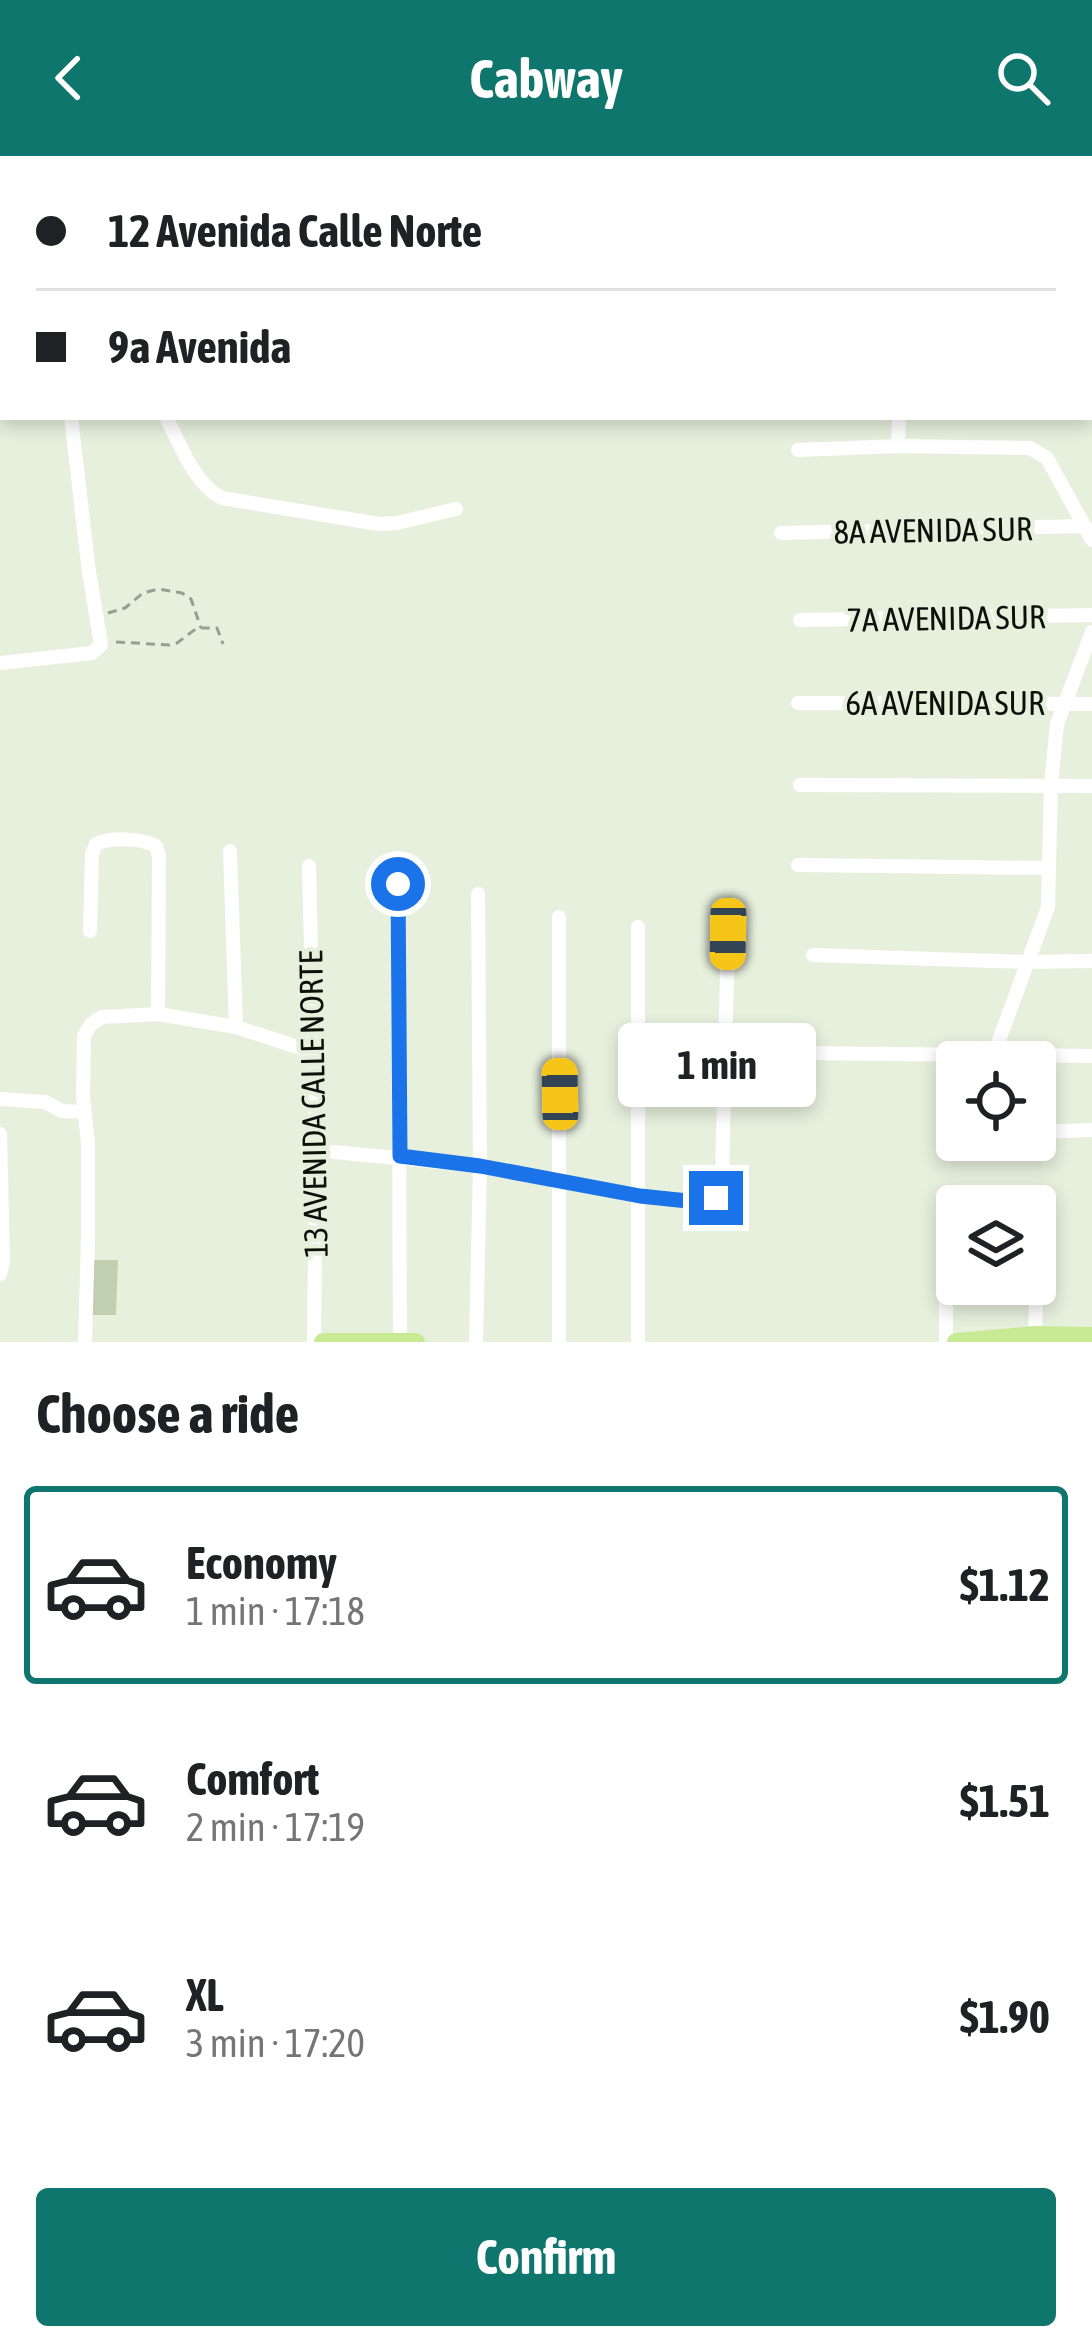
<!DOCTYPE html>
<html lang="en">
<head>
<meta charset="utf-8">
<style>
  body { margin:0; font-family:"Asap Condensed",sans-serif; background:#f6f6f6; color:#202124; height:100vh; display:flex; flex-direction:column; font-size:45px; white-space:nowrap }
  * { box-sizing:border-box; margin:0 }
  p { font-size:39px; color:#757577 }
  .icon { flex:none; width:66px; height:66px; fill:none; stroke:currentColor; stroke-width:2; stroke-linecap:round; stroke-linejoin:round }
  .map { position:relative; height:1186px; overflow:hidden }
  .drawer { display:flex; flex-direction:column; background:#fff; flex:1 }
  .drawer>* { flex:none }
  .banner { position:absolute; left:0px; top:0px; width:1092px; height:264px; box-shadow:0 6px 18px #0003; display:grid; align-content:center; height:264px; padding:0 36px; background:#fff }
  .controls { position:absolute; left:936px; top:885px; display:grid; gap:24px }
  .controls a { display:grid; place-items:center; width:120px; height:120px; border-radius:12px; background:#fff; box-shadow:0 6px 18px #0003; font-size:60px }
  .end { position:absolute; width:54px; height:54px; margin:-27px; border:15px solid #1a73e8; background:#fff; box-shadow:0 0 0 6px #fff }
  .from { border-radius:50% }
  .bubble { position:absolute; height:84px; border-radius:12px; background:#fff; box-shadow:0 6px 18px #0003; font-size:39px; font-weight:700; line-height:84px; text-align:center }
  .car { position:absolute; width:36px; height:72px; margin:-36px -18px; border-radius:15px; box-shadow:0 0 9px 3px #0007; background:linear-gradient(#f5c518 24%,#345 0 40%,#f5c518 0 76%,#345 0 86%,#f5c518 0) }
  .banner b { display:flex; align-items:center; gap:42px; height:114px; font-size:45px }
  .banner b+b { border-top:3px solid #e0e0e0 }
  .banner i { width:30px; height:30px; background:#202124 }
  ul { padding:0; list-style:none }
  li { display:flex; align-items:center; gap:36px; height:198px; margin:0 24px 18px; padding:0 12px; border:6px solid transparent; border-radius:12px }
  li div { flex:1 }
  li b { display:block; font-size:45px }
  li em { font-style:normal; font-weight:700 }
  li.current { border-color:#0f766e }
  li>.icon { width:108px; height:108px; stroke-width:1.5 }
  h2 { padding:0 36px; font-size:54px; line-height:144px }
  .primary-button { display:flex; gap:24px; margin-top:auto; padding:24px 36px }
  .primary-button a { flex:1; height:138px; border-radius:12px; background:#0f766e; color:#fff; font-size:48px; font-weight:700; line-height:138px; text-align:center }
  header { display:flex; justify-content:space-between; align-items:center; height:156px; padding:0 36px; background:#0f766e; color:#fff; font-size:54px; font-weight:700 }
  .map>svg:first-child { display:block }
  .green { fill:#c1cfb1 }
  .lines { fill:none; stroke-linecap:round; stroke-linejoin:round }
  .stream { stroke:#667456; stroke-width:4.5 }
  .path { stroke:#989f91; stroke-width:3; stroke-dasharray:9 6; stroke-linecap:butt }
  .minor { stroke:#fff; stroke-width:14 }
  .major { stroke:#c8ea95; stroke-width:18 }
  .route { stroke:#1a73e8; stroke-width:15 }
  .labels { text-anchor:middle; stroke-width:9; stroke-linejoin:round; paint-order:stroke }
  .street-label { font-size:33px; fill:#0e110a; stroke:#e7f0dd }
</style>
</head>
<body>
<header><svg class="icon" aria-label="back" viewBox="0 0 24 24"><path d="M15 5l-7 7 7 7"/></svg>Cabway<svg class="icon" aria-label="search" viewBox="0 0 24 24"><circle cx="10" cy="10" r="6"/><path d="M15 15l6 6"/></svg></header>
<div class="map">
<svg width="1092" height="1186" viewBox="0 0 1092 1186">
  <rect width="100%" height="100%" fill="#e7f0dd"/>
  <!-- green -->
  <path class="green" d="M92,1104H118L116,1159H86Z"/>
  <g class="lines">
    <!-- stream -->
    <g class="stream">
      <path d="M332,0V3"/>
      <path d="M1089,223L1092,224"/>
    </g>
    <!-- path -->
    <g class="path">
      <path d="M108,457L125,452L143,437L158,433L182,437L191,443L201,472"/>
      <path d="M116,486L169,489L177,487L197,472H217L223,488"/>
    </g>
    <!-- minor -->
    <g class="minor">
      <path d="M0,102L3,103"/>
      <path d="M1089,161L1092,162"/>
      <path d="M166,261C180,288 194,328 222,342L379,368L397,367L456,353"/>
      <path d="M898,290L899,261"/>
      <path d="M798,294L898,290L1030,292L1047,302L1092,384"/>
      <path d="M781,377L1085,370"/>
      <path d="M800,464L1092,459"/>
      <path d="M0,507L92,497L101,489L89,416L71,261"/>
      <path d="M798,547L1092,548"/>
      <path d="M800,629L1092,630"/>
      <path d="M230,695L236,871"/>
      <path d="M798,709L1048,712"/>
      <path d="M309,710L316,1000L314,1186"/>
      <path d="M398,728L400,1186"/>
      <path d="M559,761V1186"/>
      <path d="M638,771V1186"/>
      <path d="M90,775L92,698L96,688C112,681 141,682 156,690L159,700L158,858"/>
      <path d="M813,799L1028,806L1092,805"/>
      <path d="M800,897L1092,900"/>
      <path d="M991,906L1048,751L1051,629L1057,568L1092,476"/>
      <path d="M0,943L45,946L62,955L84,956"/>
      <path d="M1035,976L1092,974"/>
      <path d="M0,978L3,1105L0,1118"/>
      <path d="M334,996L480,1010L640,1040L707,1047L716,1042L722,1020L728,778"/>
      <path d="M946,1105V1186"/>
      <path d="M1035,1179L1038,1086"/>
      <path d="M85,1186L88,1080V988L83,940L84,880L91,868L102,861L158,858L236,871L313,896"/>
      <path d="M476,1186L480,1010L478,738"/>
    </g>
    <!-- major -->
    <g class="major">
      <path d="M323,1186H416"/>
      <path d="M956,1186L1035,1179L1092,1180"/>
    </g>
  </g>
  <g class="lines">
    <!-- route -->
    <path class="route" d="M398,728L400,1000L480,1010L640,1040L707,1047L716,1042"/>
  </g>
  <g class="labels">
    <!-- street labels -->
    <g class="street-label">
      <text transform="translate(933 374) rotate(-1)" y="12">8A AVENIDA SUR</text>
      <text transform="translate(946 462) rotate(-1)" y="12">7A AVENIDA SUR</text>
      <text x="945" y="559">6A AVENIDA SUR</text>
      <text transform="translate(313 948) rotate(-91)" y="12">13 AVENIDA CALLE NORTE</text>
    </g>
  </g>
</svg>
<div class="controls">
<a><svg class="icon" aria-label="locate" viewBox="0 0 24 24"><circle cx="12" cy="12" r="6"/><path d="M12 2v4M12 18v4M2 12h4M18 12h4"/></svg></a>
<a><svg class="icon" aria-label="layers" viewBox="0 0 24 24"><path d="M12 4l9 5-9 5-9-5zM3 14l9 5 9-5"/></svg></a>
</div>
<i class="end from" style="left:398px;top:728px"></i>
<i class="end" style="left:716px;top:1042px"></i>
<div class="bubble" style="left:618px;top:867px;width:198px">1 min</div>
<i class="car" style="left:728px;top:778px;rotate:181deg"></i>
<i class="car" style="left:560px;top:938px;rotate:359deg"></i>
<div class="banner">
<b><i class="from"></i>12 Avenida Calle Norte</b>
<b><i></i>9a Avenida</b>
</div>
</div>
<section class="drawer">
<h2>Choose a ride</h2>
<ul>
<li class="current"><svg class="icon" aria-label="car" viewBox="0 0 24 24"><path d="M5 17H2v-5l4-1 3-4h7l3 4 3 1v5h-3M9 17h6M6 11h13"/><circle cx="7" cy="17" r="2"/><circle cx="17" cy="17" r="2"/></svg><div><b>Economy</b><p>1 min · 17:18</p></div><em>$1.12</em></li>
<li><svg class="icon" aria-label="car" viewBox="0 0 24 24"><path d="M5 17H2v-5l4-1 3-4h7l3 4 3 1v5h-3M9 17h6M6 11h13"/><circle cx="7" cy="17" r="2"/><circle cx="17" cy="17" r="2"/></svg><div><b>Comfort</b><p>2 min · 17:19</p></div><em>$1.51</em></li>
<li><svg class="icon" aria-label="car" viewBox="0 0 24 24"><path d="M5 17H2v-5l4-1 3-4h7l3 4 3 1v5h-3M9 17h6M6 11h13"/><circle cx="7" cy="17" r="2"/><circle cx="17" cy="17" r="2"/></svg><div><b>XL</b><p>3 min · 17:20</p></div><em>$1.90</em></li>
</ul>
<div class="primary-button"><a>Confirm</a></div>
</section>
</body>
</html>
